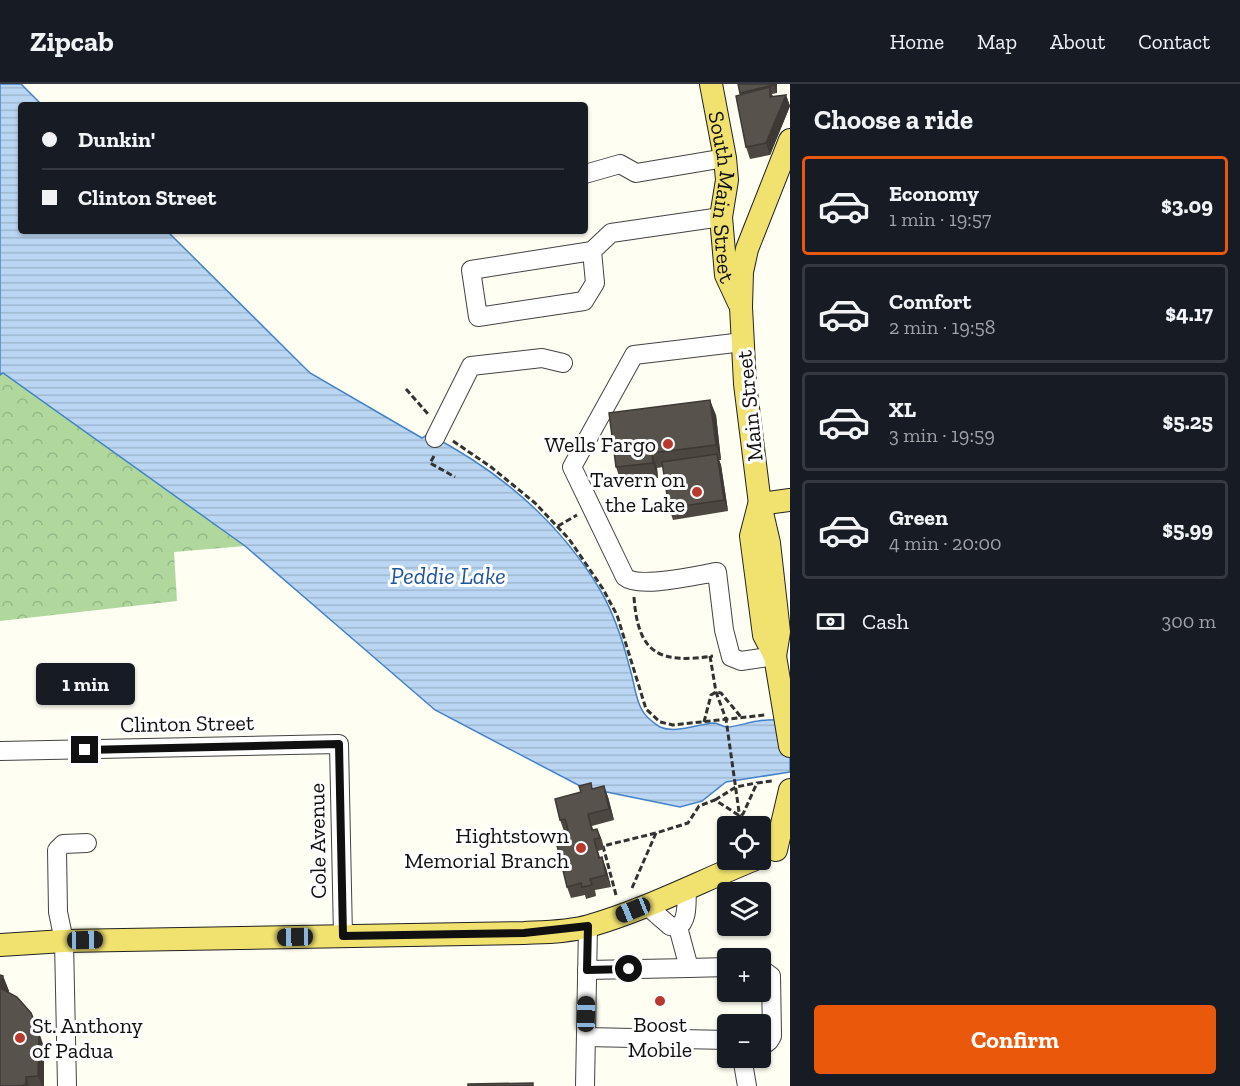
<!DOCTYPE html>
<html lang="en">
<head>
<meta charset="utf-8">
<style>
  body { margin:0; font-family:"Zilla Slab",serif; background:#242831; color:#f1f3f6; height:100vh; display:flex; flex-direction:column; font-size:22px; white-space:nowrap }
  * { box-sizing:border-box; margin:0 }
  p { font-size:20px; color:#9ea1a6 }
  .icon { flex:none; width:33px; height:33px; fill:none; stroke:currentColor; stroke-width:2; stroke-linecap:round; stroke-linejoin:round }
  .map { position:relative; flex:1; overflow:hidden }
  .panel { display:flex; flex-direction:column; background:#171b24; width:450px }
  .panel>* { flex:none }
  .top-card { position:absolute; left:18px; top:18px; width:570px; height:132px; border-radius:6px; box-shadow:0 2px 4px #0004; display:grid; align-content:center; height:132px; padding:0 24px; background:#171b24 }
  .fabs { position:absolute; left:717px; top:732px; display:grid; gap:12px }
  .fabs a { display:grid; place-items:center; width:54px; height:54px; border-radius:6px; background:#171b24; box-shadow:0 2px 4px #0004; font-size:30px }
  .end { position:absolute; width:27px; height:27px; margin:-14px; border:8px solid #101010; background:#fff; box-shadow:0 0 0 3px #fff }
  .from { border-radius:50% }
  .bubble { position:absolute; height:42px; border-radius:6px; background:#171b24; box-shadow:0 2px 4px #0004; font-size:20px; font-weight:700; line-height:42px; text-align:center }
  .car { position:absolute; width:18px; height:36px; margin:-18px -9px; border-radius:8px; box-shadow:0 0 4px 2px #0007; background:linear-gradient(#222 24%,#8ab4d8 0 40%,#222 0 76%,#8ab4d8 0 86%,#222 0) }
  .top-card b { display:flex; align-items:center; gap:21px; height:57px; font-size:22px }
  .top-card b+b { border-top:2px solid #363941 }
  .top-card i { width:15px; height:15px; background:#f1f3f6 }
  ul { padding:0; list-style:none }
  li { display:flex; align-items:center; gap:18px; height:99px; margin:0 12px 9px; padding:0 12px; border:3px solid #363941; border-radius:6px }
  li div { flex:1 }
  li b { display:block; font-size:22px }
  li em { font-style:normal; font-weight:700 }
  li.active { border-color:#ea580c }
  li>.icon { width:54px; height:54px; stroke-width:1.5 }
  h2 { padding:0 24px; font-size:27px; line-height:72px }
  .pay { display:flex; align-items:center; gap:15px; height:66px; padding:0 24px; font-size:22px }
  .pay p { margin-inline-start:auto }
  .cta { display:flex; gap:12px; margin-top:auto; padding:12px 24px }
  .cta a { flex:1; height:69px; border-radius:6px; background:#ea580c; color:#fff; font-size:24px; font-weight:700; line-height:69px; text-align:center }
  header { display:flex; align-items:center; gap:36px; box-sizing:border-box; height:84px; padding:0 30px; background:#171b24; border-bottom:2px solid #363941 }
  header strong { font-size:28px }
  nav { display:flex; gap:33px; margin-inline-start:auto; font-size:21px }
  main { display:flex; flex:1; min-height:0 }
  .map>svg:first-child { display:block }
  .forest { fill:url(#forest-crowns) }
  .water { fill:url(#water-rules); stroke:#4582c7; stroke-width:1.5 }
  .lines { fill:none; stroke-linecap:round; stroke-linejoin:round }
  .minor-casing { stroke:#434343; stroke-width:20 }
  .major-casing { stroke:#212121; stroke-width:24 }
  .path { stroke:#323232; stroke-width:3; stroke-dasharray:6 3; stroke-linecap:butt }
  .minor { stroke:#fff; stroke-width:18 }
  .major { stroke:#f1e270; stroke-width:22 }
  .wall { fill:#4c4741 }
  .shaded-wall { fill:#3e3935 }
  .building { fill:#58524c; stroke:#3e3935; stroke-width:1.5 }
  .route { stroke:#101010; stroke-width:8 }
  .poi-dot { fill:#b9392e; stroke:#fff; stroke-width:2 }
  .labels { text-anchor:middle; stroke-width:6; stroke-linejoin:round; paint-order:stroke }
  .street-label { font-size:22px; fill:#101010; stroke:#fff }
  .poi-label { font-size:22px; fill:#101010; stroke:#fff; text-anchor:end }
  .water-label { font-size:24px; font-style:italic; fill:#1e559c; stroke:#fff }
</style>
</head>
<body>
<header>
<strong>Zipcab</strong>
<nav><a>Home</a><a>Map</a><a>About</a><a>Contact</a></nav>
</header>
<main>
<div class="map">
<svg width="790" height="1002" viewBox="0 0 790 1002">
  <defs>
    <pattern id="forest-crowns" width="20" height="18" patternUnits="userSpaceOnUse" patternTransform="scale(1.5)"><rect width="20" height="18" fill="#b0d89d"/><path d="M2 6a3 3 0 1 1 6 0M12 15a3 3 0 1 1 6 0" fill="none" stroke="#96b886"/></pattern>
    <pattern id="water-rules" width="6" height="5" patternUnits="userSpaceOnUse" patternTransform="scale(1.5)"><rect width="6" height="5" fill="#bad6f3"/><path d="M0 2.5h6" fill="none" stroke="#9fb7cf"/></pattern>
  </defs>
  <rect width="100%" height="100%" fill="#fefef3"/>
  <!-- forest -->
  <path class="forest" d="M3,289L245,462L174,468L177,517L0,537V291Z"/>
  <!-- water -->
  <path class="water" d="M0,0H21L42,21H21V147H167L310,289L422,354L428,350C498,386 558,436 599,504C614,529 623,557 630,585C634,597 635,613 641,624C645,633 652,638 660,643C676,650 697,640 714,639C719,639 722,643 727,643C737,643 748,638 758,637C768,635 780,636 790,636V688L726,698L702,717L680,723L582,703L435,626L245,462L3,289L0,291Z"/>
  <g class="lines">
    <!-- minor casing -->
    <g class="minor-casing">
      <g id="minor">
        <path d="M585,90L620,80L636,89L725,74"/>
        <path d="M592,167L595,199L584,217L478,233L471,186L592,167L611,149L721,133"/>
        <path d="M743,258L634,271L572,383L625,493C639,505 697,491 717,488L724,546L731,573L741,577L775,572"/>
        <path d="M435,354L471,282L542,274L563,279"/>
        <path d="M0,667L339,660L343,852"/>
        <path d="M646,821L670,842L678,843"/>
        <path d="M678,843L689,884L728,883"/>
        <path d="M678,843C689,836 686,816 687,804"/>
        <path d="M760,884L771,892L772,952L769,957L760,964"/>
        <path d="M587,886L689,884"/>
        <path d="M586,953L728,956"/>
        <path d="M746,974L743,979L747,1002"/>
        <path d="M67,1002L64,857L58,828L57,766L63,760L87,759"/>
        <path d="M585,1002L588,842"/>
      </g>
    </g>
    <!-- major casing -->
    <g class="major-casing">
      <g id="major">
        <path id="s1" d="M711,0L725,74L727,96L721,133L726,191L739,219"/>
        <path d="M760,420L790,416"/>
        <path d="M759,421L751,452L764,551L775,572L790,662"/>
        <path d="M775,572L779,548L769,459L760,420L745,300L741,223L742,188L747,165L790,56"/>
        <path d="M776,766L790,706"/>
        <path d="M0,861L64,857L524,849C545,848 568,848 589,842C645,826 699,798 753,776"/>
      </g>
    </g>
    <!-- path -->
    <g class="path">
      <path d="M406,305L428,330"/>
      <path d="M453,357L491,383L535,419L569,455L603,505L617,531L646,625L660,638L673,641L765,631"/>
      <path d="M434,372L430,379L455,393"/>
      <path d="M558,442L577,431"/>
      <path d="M634,513C638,570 659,580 713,572"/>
      <path d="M710,572L716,608L726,635L741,742"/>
      <path d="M704,638L711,611L716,608L721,609L741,633"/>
      <path d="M715,716L736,703L756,699"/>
      <path d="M632,804L656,749L688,739L699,722L715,716L740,732L743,730L757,699L772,697"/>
      <path d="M616,811L603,762L656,749"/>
    </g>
    <!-- minor -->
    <use href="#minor" class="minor"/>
    <!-- major -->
    <use href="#major" class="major"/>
  </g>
  <!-- wall -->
  <g class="wall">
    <path d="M738,0H777V9L772,10L773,12L786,11L790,22L770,71L750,75L746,63L740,11Z"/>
    <path d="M716,331L721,376H719L721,381L728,427L673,436L669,424L663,383L657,384L658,394L621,398L616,383Z"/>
    <path d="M604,702L608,713L614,736L592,742L593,745H597L602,756L604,765L598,767L600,773L606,784L611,803L595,806L596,812L586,815L585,811L571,814L567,803L564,747L560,736L581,708Z"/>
    <path d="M3,892L9,907L8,908L44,963V1002H0Z"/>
  </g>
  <!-- shaded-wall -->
  <g class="shaded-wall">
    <path d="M774,0H777V9L774,1Z"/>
    <path d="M786,11L790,22L770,71L766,59Z"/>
    <path d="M710,316L716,331L721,376L716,361Z"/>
    <path d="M652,369L657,384L658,394L653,379Z"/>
    <path d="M717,370L721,381L728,427L724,416Z"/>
    <path d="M604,702L608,713L614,736L609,725Z"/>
    <path d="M602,773L606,784L611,803L606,791Z"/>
    <path d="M3,892L9,907L4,918L0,906V900Z"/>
    <path d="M39,948L44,963V1002H42L38,992Z"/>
    <path d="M26,993L29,1002H22Z"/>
  </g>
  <!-- building -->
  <g class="building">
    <path d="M738,0H774V1L740,9Z"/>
    <path d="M770,3V13L786,11L766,59L746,63L736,12Z"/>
    <path d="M710,316L716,361L652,369L653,379L616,383L609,329Z"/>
    <path d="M717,370L724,416L669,424L662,378Z"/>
    <path d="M591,699L592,705L604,702L609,725L588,730L592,746L597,745L600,754L594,755L599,774L602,773L606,791L590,795L592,801L582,803L581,799L567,803L554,749L568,746L565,735L560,736L555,715L581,708L579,702Z"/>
    <path d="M0,891L3,892L0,900Z"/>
    <path d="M0,904L17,913L31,929L39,948L38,992L26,993V1000L22,1002H0Z"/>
    <path d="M533,999V1002H468V1000Z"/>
  </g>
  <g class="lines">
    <!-- route -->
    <path class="route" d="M85,666L339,660L343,852L524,849L588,842L587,886L629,885"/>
  </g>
  <!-- markers -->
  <g class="poi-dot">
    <circle cx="668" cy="360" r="6"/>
    <circle cx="697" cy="408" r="6"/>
    <circle cx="581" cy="764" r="6"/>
    <circle cx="660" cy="917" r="6"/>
    <circle cx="20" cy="954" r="6"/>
  </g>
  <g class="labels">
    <!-- street labels -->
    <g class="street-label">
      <text dy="8" stroke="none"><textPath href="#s1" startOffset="114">South Main Street</textPath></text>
      <text transform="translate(749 322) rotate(-96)" y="8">Main Street</text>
      <text transform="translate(187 639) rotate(-1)" y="8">Clinton Street</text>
      <text transform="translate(317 757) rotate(-91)" y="8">Cole Avenue</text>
    </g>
    <!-- poi labels -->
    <g class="poi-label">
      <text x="656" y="368">Wells Fargo</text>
      <text x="685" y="403">Tavern on<tspan x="685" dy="25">the Lake</tspan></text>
      <text x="569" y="759">Hightstown<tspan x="569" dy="25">Memorial Branch</tspan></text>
      <text x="660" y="948" text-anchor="middle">Boost<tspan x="660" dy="25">Mobile</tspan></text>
      <text x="32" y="949" text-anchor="start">St. Anthony<tspan x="32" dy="25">of Padua</tspan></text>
    </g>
    <!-- water labels -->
    <g class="water-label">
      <text x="448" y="500">Peddie Lake</text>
    </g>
  </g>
</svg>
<div class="fabs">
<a><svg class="icon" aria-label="locate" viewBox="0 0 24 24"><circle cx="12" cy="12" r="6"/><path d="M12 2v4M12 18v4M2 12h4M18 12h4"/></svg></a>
<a><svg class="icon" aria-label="layers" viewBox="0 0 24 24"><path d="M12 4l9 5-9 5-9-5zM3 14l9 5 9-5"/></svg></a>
<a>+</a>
<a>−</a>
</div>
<i class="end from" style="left:629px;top:885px"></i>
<i class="end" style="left:85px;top:666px"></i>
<div class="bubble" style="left:36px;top:579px;width:99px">1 min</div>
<i class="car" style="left:633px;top:826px;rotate:248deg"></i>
<i class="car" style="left:295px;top:853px;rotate:269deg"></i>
<i class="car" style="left:85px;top:856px;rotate:89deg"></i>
<i class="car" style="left:586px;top:930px;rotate:1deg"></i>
<div class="top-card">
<b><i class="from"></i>Dunkin'</b>
<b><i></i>Clinton Street</b>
</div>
</div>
<section class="panel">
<h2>Choose a ride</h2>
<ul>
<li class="active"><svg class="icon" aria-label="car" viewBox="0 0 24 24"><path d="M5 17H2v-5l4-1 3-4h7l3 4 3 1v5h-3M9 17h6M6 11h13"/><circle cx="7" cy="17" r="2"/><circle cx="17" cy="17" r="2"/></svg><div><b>Economy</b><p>1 min · 19:57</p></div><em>$3.09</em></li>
<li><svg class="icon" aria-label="car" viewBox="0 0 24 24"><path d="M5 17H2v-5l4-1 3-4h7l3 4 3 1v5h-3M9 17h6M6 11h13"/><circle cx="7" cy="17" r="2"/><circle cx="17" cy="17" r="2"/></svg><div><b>Comfort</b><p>2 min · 19:58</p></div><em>$4.17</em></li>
<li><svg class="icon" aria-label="car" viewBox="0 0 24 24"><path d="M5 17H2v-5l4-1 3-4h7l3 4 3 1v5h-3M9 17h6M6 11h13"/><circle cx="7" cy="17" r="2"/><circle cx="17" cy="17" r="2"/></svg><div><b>XL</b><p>3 min · 19:59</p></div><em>$5.25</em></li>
<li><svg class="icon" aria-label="car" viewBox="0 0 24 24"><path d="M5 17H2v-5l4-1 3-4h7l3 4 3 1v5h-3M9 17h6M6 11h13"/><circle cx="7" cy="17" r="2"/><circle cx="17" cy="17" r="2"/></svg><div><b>Green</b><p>4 min · 20:00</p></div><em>$5.99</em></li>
</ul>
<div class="pay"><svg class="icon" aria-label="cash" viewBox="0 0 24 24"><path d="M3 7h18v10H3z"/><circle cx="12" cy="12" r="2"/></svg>Cash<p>300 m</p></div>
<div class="cta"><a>Confirm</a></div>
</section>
</main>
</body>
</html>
